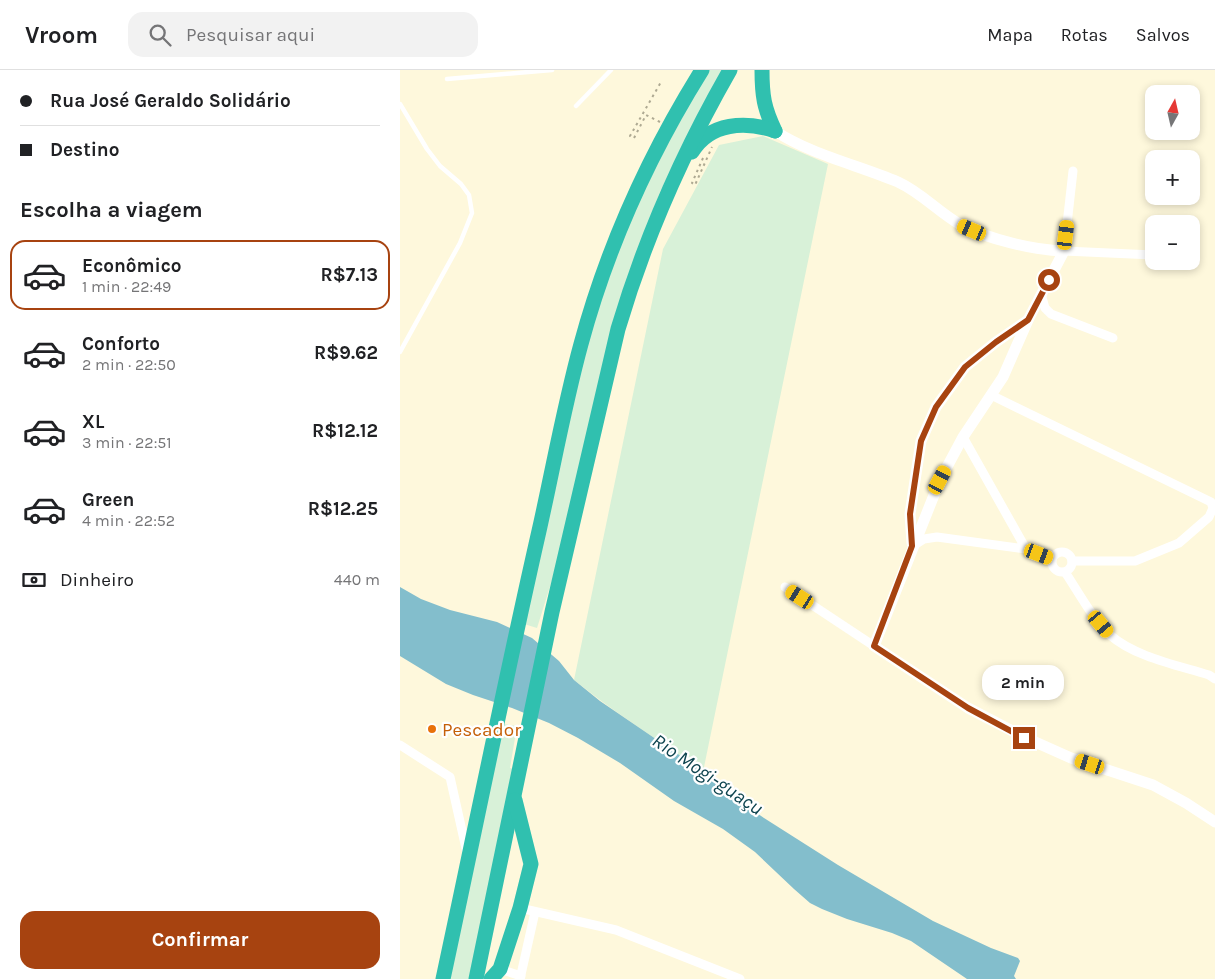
<!DOCTYPE html>
<html lang="pt">
<head>
<meta charset="utf-8">
<style>
  body { margin:0; font-family:Karla,sans-serif; background:#f2f2f2; color:#202124; height:100vh; display:flex; flex-direction:column; font-size:19px; white-space:nowrap }
  * { box-sizing:border-box; margin:0 }
  p { font-size:16px; color:#757577 }
  .icon { flex:none; width:28px; height:28px; fill:none; stroke:currentColor; stroke-width:2; stroke-linecap:round; stroke-linejoin:round }
  .map { position:relative; flex:1; overflow:hidden }
  .drawer { display:flex; flex-direction:column; background:#fff; width:400px }
  .drawer>* { flex:none }
  .hud { display:grid; align-content:center; height:110px; padding:0 20px; background:#fff }
  .needle { width:32px; rotate:8deg }
  .buttons { position:absolute; left:745px; top:15px; display:grid; gap:10px }
  .buttons a { display:grid; place-items:center; width:55px; height:55px; border-radius:10px; background:#fff; box-shadow:0 2px 8px #0003; font-size:25px }
  .end { position:absolute; width:22px; height:22px; margin:-11px; border:6px solid #a74310; background:#fff; box-shadow:0 0 0 2px #fff }
  .from { border-radius:50% }
  .bubble { position:absolute; height:35px; border-radius:15px; background:#fff; box-shadow:0 2px 8px #0003; font-size:16px; font-weight:700; line-height:35px; text-align:center }
  .car { position:absolute; width:15px; height:30px; margin:-15px -8px; border-radius:6px; box-shadow:0 0 4px 1px #0007; background:linear-gradient(#f5c518 24%,#345 0 40%,#f5c518 0 76%,#345 0 86%,#f5c518 0) }
  .hud b { display:flex; align-items:center; gap:18px; height:48px; font-size:19px }
  .hud b+b { border-top:1px solid #e0e0e0 }
  .hud i { width:12px; height:12px; background:#202124 }
  ul { padding:0; list-style:none }
  li { display:flex; align-items:center; gap:15px; height:70px; margin:0 10px 8px; padding:0 10px; border:2px solid transparent; border-radius:15px }
  li div { flex:1 }
  li b { display:block; font-size:19px }
  li em { font-style:normal; font-weight:700 }
  li.active { border-color:#a74310 }
  li>.icon { width:45px; height:45px; stroke-width:1.5 }
  h2 { padding:0 20px; font-size:22px; line-height:60px }
  .pay { display:flex; align-items:center; gap:12px; height:55px; padding:0 20px; font-size:19px }
  .pay p { margin-inline-start:auto }
  .button { display:flex; gap:10px; margin-top:auto; padding:10px 20px }
  .button a { flex:1; height:58px; border-radius:15px; background:#a74310; color:#fff; font-size:20px; font-weight:700; line-height:58px; text-align:center }
  header { display:flex; align-items:center; gap:30px; box-sizing:border-box; height:70px; padding:0 25px; background:#fff; border-bottom:1px solid #e0e0e0 }
  header strong { font-size:24px }
  nav { display:flex; gap:28px; margin-inline-start:auto; font-size:18px }
  .search { width:350px; height:45px; background:#f2f2f2; display:flex; align-items:center; gap:12px; box-sizing:border-box; padding:0 18px; border-radius:15px; color:#757577; font-size:19px }
  main { display:flex; flex:1; min-height:0 }
  .map>svg:first-child { display:block }
  .green { fill:#d8f1d8 }
  .water { fill:#83becc }
  .lines { fill:none; stroke-linecap:round; stroke-linejoin:round }
  .path { stroke:#aea992; stroke-width:2; stroke-dasharray:2.5 4; stroke-linecap:butt }
  .lane { stroke:#fff; stroke-width:4.5 }
  .street { stroke:#fff; stroke-width:9 }
  .secondary { stroke:#fff; stroke-width:11 }
  .highway { stroke:#30c0af; stroke-width:15 }
  .route { stroke:#a74310; stroke-width:6 }
  .food-dot { fill:#e8710a; stroke:#fff; stroke-width:2 }
  .labels { text-anchor:middle; stroke-width:4.5; stroke-linejoin:round; paint-order:stroke }
  .food-label { font-size:19px; fill:#c56008; stroke:#fff; text-anchor:start }
  .water-label { font-size:20px; font-style:italic; fill:#0e444f; stroke:#fff }
</style>
</head>
<body>
<header>
<strong>Vroom</strong>
<div class="search"><svg class="icon" aria-label="search" viewBox="0 0 24 24"><circle cx="10" cy="10" r="6"/><path d="M15 15l6 6"/></svg>Pesquisar aqui</div>
<nav><a>Mapa</a><a>Rotas</a><a>Salvos</a></nav>
</header>
<main>
<section class="drawer">
<div class="hud">
<b><i class="from"></i>Rua José Geraldo Solidário</b>
<b><i></i>Destino</b>
</div>
<h2>Escolha a viagem</h2>
<ul>
<li class="active"><svg class="icon" aria-label="car" viewBox="0 0 24 24"><path d="M5 17H2v-5l4-1 3-4h7l3 4 3 1v5h-3M9 17h6M6 11h13"/><circle cx="7" cy="17" r="2"/><circle cx="17" cy="17" r="2"/></svg><div><b>Econômico</b><p>1 min · 22:49</p></div><em>R$7.13</em></li>
<li><svg class="icon" aria-label="car" viewBox="0 0 24 24"><path d="M5 17H2v-5l4-1 3-4h7l3 4 3 1v5h-3M9 17h6M6 11h13"/><circle cx="7" cy="17" r="2"/><circle cx="17" cy="17" r="2"/></svg><div><b>Conforto</b><p>2 min · 22:50</p></div><em>R$9.62</em></li>
<li><svg class="icon" aria-label="car" viewBox="0 0 24 24"><path d="M5 17H2v-5l4-1 3-4h7l3 4 3 1v5h-3M9 17h6M6 11h13"/><circle cx="7" cy="17" r="2"/><circle cx="17" cy="17" r="2"/></svg><div><b>XL</b><p>3 min · 22:51</p></div><em>R$12.12</em></li>
<li><svg class="icon" aria-label="car" viewBox="0 0 24 24"><path d="M5 17H2v-5l4-1 3-4h7l3 4 3 1v5h-3M9 17h6M6 11h13"/><circle cx="7" cy="17" r="2"/><circle cx="17" cy="17" r="2"/></svg><div><b>Green</b><p>4 min · 22:52</p></div><em>R$12.25</em></li>
</ul>
<div class="pay"><svg class="icon" aria-label="cash" viewBox="0 0 24 24"><path d="M3 7h18v10H3z"/><circle cx="12" cy="12" r="2"/></svg>Dinheiro<p>440 m</p></div>
<div class="button"><a>Confirmar</a></div>
</section>
<div class="map">
<svg width="815" height="909" viewBox="0 0 815 909">
  <rect width="100%" height="100%" fill="#fef8dc"/>
  <!-- green -->
  <g class="green">
    <path d="M308,0H324L284,71L260,122L242,168L159,488L137,558L124,554L180,299L206,211L245,116Z"/>
    <path d="M363,66L428,94L303,702C260,671 215,643 174,610L263,179L319,75Z"/>
    <path d="M102,654L117,656L110,698L114,699L71,909H49Z"/>
  </g>
  <!-- water -->
  <path class="water" d="M0,517L21,529L50,540L97,552L132,568L159,591L174,610L200,631L316,710L348,737L364,748L438,795L533,851L591,878L618,888L620,891L614,906L616,909H567L511,871L492,863L447,849L422,839L410,833L394,819L355,782L323,759L274,731L220,693L178,668L149,653L112,638L73,625L46,614L0,586Z"/>
  <g class="lines">
    <!-- path -->
    <g class="path">
      <path d="M260,52L246,45L234,68L230,66L261,12"/>
      <path d="M303,88L292,113L295,115L312,77"/>
    </g>
    <!-- lane -->
    <g class="lane">
      <path d="M47,9L152,0"/>
      <path d="M0,34L27,79L40,96L61,114L69,125L72,143L60,173L0,282"/>
      <path d="M176,36L211,0"/>
    </g>
    <!-- street -->
    <g class="street">
      <path d="M673,101L664,181L754,185"/>
      <path d="M641,224L645,238L651,244L713,268"/>
      <path d="M591,325L811,432L813,438L809,447L779,473L735,491H672"/>
      <path d="M563,367L626,479"/>
      <path d="M513,476L524,469L537,467L626,479L652,489"/>
      <circle cx="662" cy="492" r="10"/>
      <path d="M665,502C679,523 692,548 710,565C735,587 777,595 809,605L815,609"/>
      <path d="M385,517L474,576"/>
      <path d="M0,675L50,707L67,783"/>
      <path d="M120,838L216,860L340,909"/>
      <path d="M100,899L121,906"/>
      <path d="M120,909L135,842"/>
    </g>
    <!-- secondary -->
    <g class="secondary">
      <path d="M375,61C412,85 458,95 498,112C522,123 538,142 561,155C588,169 633,180 664,181L628,250L603,307L563,367L540,410L474,576L568,638L624,667L671,688L753,715L786,733L815,752"/>
      <path d="M512,473L510,444L521,371L536,337L565,297L596,272L628,250"/>
    </g>
    <!-- highway -->
    <g class="highway">
      <path d="M362,0C362,26 364,38 375,61"/>
      <path d="M292,82C310,52 346,51 375,61"/>
      <path d="M43,909C75,760 105,610 139,461C153,399 164,336 181,274C207,178 249,85 302,0"/>
      <path d="M76,909L152,542L218,259C245,168 283,82 330,0"/>
      <path d="M91,909L100,899L120,838L131,794L115,730"/>
    </g>
  </g>
  <g class="lines">
    <!-- route -->
    <path class="route" d="M624,668L568,638L474,576L512,476L510,444L521,371L536,337L565,297L596,272L628,250L649,210"/>
  </g>
  <!-- markers -->
  <circle class="food-dot" cx="32" cy="659" r="5"/>
  <g class="labels">
    <!-- food labels -->
    <g class="food-label">
      <text x="42" y="666">Pescador</text>
    </g>
    <!-- water labels -->
    <g class="water-label">
      <text transform="translate(308 704) rotate(34)" y="7">Rio Mogi-guaçu</text>
    </g>
  </g>
</svg>
<div class="buttons">
<a><svg class="needle" viewBox="-14 -14 28 28"><path d="M0-13l5 13h-10z" fill="#e53935"/><path d="M0 13l5-13h-10z" fill="#757577"/></svg></a>
<a>+</a>
<a>−</a>
</div>
<i class="end from" style="left:649px;top:210px"></i>
<i class="end" style="left:624px;top:668px"></i>
<div class="bubble" style="left:582px;top:595px;width:82px">2 min</div>
<i class="car" style="left:572px;top:160px;rotate:293deg"></i>
<i class="car" style="left:666px;top:165px;rotate:7deg"></i>
<i class="car" style="left:540px;top:410px;rotate:28deg"></i>
<i class="car" style="left:639px;top:484px;rotate:111deg"></i>
<i class="car" style="left:400px;top:527px;rotate:303deg"></i>
<i class="car" style="left:701px;top:554px;rotate:140deg"></i>
<i class="car" style="left:690px;top:694px;rotate:288deg"></i>
</div>
</main>
</body>
</html>
